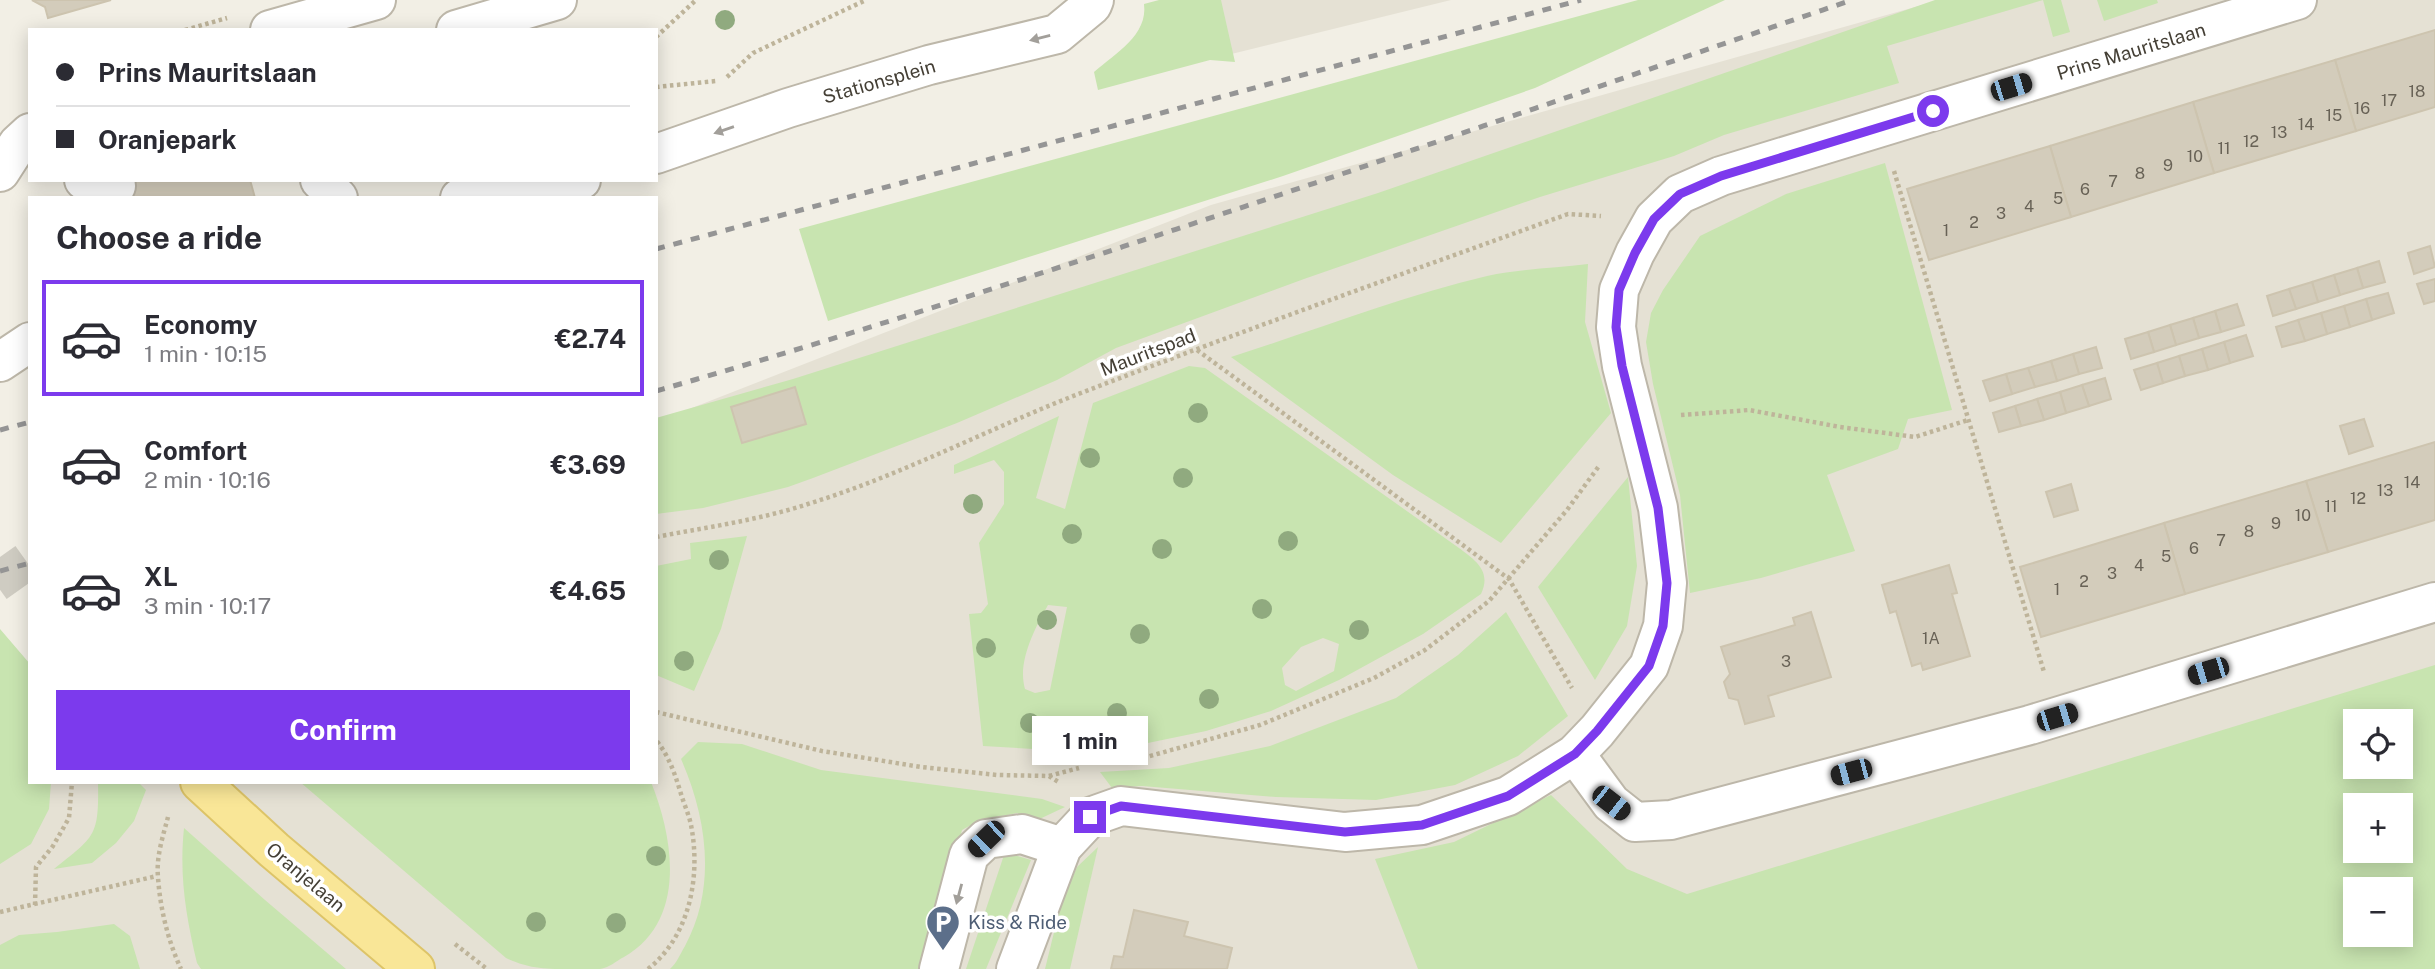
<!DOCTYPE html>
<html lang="en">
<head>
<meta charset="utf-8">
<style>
  body { margin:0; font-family:"Public Sans",sans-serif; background:#f2f2f3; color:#2b2b33; height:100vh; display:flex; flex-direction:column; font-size:26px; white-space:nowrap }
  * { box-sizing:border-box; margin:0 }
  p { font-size:23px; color:#7c7c81 }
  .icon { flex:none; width:38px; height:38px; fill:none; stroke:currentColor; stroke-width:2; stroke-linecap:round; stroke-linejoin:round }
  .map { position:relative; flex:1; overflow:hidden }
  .panel { position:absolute; left:28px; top:196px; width:630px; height:588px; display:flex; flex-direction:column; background:#fff; border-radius:0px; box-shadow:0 4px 18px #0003 }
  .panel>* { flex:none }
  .banner { position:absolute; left:28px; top:28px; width:630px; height:154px; border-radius:0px; box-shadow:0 4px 18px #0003; display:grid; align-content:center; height:154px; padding:0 28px; background:#fff }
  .tools { position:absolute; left:2343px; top:709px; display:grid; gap:14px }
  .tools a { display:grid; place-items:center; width:70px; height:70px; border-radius:0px; background:#fff; box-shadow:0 4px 18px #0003; font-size:35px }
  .end { position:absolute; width:32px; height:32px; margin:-16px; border:9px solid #7c3aed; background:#fff; box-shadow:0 0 0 4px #fff }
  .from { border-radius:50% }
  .bubble { position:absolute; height:49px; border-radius:0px; background:#fff; box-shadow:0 4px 18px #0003; font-size:23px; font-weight:700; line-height:49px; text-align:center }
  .car { position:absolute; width:21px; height:42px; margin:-21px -10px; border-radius:9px; box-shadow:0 0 5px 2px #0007; background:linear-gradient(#222 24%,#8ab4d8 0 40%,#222 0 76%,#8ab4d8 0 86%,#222 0) }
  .banner b { display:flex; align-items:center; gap:24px; height:66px; font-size:26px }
  .banner b+b { border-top:2px solid #e1e1e2 }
  .banner i { width:18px; height:18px; background:#2b2b33 }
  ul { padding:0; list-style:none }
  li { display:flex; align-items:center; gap:21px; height:116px; margin:0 14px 10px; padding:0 14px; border:4px solid transparent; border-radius:0px }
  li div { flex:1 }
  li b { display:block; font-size:26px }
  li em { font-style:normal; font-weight:700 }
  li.on { border-color:#7c3aed }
  li>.icon { width:63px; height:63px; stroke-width:1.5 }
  h2 { padding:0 28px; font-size:32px; line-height:84px }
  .primary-button { display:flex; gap:14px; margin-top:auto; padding:14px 28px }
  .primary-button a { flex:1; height:80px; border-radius:0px; background:#7c3aed; color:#fff; font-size:28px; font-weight:700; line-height:80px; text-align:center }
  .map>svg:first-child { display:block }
  .residential { fill:#e5e1d4; fill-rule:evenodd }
  .green { fill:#c8e4b0; fill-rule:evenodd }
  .building { fill:#d3ccbb; stroke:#cdc4af; stroke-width:2 }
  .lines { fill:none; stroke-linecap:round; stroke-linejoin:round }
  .major-tunnel { stroke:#cfccc2; stroke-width:38; stroke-dasharray:38 19; stroke-linecap:butt }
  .minor-casing { stroke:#bdb7a9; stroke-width:42 }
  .major-casing { stroke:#ddc468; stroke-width:42 }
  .path { stroke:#beb49a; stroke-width:4.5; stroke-dasharray:3.5 3.5; stroke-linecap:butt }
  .minor { stroke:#fff; stroke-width:38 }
  .major { stroke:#f9e697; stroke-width:38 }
  .rail { stroke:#959595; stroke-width:5; stroke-dasharray:9 9; stroke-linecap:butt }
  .tree { fill:#90aa7f }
  .oneway { fill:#a29f9a }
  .route { stroke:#7c3aed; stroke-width:9 }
  .labels { text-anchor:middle; stroke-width:7; stroke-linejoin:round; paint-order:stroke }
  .number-label { font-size:16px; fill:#686256 }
  .street-label { font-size:19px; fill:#443f35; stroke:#fff }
  .service-label { font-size:19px; fill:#4e5e75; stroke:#fff; text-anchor:start }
</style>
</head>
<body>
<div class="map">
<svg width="2435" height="969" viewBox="0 0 2435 969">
  <rect width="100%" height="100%" fill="#f2efe5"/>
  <!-- residential -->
  <g class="residential">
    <path d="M1181,0H1451L1199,62Z"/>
    <path d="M1940,0H2435V969H0V679L30,782H656V422L1211,205ZM2356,721H2401V766H2356ZM2356,805H2401V850H2356ZM2356,889H2401V934H2356Z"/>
  </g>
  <!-- green -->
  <g class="green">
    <path d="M1159,0H1221L1235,62L1210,60L1098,90L1094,72C1116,53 1148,35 1144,4Z"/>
    <path d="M1638,0H1725L1535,88L1283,176L828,321L799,229Z"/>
    <path d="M1935,0H2061L2070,32L2053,37L2043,0L1887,46L1899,83L1724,135L1674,156L1540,197L1304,279L1116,348L1057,380L957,423L813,478L788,487L703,508L656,514V418L793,379L1378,193Z"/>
    <path d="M2097,0H2157L2158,3L2104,21Z"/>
    <path d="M1885,163L1952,410L1908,419L1898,449L1827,475L1855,551L1761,578L1690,593L1680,495L1653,384L1646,342L1651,313L1663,290L1700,236L1786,194Z"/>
    <path d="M1588,264L1585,322L1611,413L1501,543L1393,475L1231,357C1316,330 1399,297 1487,276C1519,269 1555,268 1588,264Z"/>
    <path d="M1189,366L1205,368L1459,548C1475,560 1492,571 1481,594L1423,634L1339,680L1271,711L1206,731L1143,744L1086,752L983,746L969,614L981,613L988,604L979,543L1004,504V472L994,460L954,474V465L1059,416L1036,498L1065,509L1093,403ZM1048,605L1067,607L1050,690L1035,693L1025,689C1017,662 1035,628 1048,605ZM1323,638L1339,644L1334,671L1296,691L1285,685L1282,668L1301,647Z"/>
    <path d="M1628,477L1637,566L1627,626L1595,680L1538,587Z"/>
    <path d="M747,536L721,629L694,691L656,675V566L691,559L690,543Z"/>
    <path d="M1506,612L1568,716L1518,756L1455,785L1376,800L1276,797L1142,786L1112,788L1100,772L1169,768L1270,746L1396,698L1458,655Z"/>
    <path d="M0,629L30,664V782H51L49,809L31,844L0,864Z"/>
    <path d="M2435,665V969H1418L1375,859L1454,842L1551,795L1627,869L1687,894ZM2356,721H2401V766H2356ZM2356,805H2401V850H2356ZM2356,889H2401V934H2356Z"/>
    <path d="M698,742L742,744L821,770L1042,799L1065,807L1031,823L1017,813L978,821L962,830L925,969H670C677,963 680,954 685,946C717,887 707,818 681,759Z"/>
    <path d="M98,782H138L146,790L134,821L116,843L92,863L54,869C95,836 99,837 98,782Z"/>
    <path d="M300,782H651C674,839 687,921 624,957C616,961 609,968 600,969C592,969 582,969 573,969C546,969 530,969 506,958Z"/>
    <path d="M184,828L265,900L346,969H201L197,963C186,916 179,876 184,828Z"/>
    <path d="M1098,847L1070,969H1045L1061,904L1077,867Z"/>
    <path d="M1005,852L1031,860L986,969H966Z"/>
    <path d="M114,924L130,936L140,969H0V945L19,935L57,932Z"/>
  </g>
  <!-- building -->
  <g class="building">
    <path d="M32,0H111L48,18L45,7Z"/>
    <path d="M2435,30V107L2356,131L2335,60Z"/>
    <path d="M2335,60L2356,131L2214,173L2193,102Z"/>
    <path d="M2193,102L2214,173L2071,217L2050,146Z"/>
    <path d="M2050,146L2071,217L1929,260L1907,189Z"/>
    <path d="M118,180H250L255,198H113Z"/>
    <path d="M2430,246L2435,267L2414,274L2408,253Z"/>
    <path d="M2379,261L2385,282L2363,288L2357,268Z"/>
    <path d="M2357,268L2363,288L2340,295L2334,275Z"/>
    <path d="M2334,275L2340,295L2318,302L2312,282Z"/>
    <path d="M2435,279V301L2424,304L2417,284Z"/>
    <path d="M2312,282L2318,302L2296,309L2289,289Z"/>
    <path d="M2289,289L2296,309L2273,316L2267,296Z"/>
    <path d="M2388,293L2394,313L2372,320L2366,299Z"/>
    <path d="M2366,299L2372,320L2350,327L2344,306Z"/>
    <path d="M2237,304L2244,325L2221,332L2215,311Z"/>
    <path d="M2344,306L2350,327L2327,334L2321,313Z"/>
    <path d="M2215,311L2221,332L2199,338L2193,318Z"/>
    <path d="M2321,313L2327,334L2305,341L2298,320Z"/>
    <path d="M2193,318L2199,338L2176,345L2170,325Z"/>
    <path d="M2298,320L2305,341L2282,347L2276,327Z"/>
    <path d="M2170,325L2176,345L2154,352L2148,332Z"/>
    <path d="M2148,332L2154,352L2131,359L2125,339Z"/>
    <path d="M2246,335L2253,356L2230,363L2224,342Z"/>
    <path d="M2224,342L2230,363L2208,370L2202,349Z"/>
    <path d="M2096,347L2102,368L2079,374L2073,354Z"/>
    <path d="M2202,349L2208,370L2185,376L2179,356Z"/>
    <path d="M2073,354L2079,374L2057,381L2051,361Z"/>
    <path d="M2179,356L2185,376L2163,383L2157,363Z"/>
    <path d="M2051,361L2057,381L2035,387L2028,368Z"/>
    <path d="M2157,363L2163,383L2141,390L2134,370Z"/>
    <path d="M2028,368L2035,387L2012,394L2006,374Z"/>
    <path d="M2006,374L2012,394L1990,401L1983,381Z"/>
    <path d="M2105,378L2111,399L2089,406L2082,385Z"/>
    <path d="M2082,385L2089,406L2066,413L2060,392Z"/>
    <path d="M795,387L806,424L742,443L731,407Z"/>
    <path d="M2060,392L2066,413L2044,420L2037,399Z"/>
    <path d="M2037,399L2044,420L2021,426L2015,406Z"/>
    <path d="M2015,406L2021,426L1999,432L1993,413Z"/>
    <path d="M2364,419L2373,446L2349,454L2340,426Z"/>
    <path d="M2435,442V520L2328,552L2306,481Z"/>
    <path d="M2306,481L2328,552L2185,594L2164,523Z"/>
    <path d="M2071,484L2078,510L2054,517L2046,492Z"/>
    <path d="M2164,523L2185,594L2041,637L2020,567Z"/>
    <path d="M1949,565L1957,593L1952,594L1970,656L1923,670L1921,663L1912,666L1896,611L1890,613L1882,585Z"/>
    <path d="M1811,612L1831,677L1768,696L1774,716L1745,724L1738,700L1729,698L1724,682L1730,674L1721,647L1795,625L1793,618Z"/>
    <path d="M1134,910L1188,922L1184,936L1232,948L1227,969H1111L1114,956L1123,957Z"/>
  </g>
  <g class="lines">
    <!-- major-tunnel -->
    <path class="major-tunnel" d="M0,557L30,599"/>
    <!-- minor casing -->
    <g class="minor-casing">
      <g id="minor">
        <path d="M270,30L376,0"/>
        <path d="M456,30L557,0"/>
        <path d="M656,154L788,108L929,65L1057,34L1092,5L1094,0"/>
        <path d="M0,172L18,144L30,133"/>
        <path d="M84,180L116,186"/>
        <path d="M320,180L338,198"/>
        <path d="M460,198L542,193L581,180"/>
        <path d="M0,362L30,342"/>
        <path d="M1575,754L1611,803L1635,822L1671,820L2030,725L2435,602"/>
        <path d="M939,969L969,855L986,839L1022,834L1062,847"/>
        <path d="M1016,969L1062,847L1090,817L1121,806L1345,832L1422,825L1508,796L1575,754L1597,731L1649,666L1663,626L1667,583L1658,508L1622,366L1616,327L1619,290L1635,253L1654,219L1680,194L1721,176L2297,0"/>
      </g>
    </g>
    <!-- major casing -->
    <g class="major-casing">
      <path id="major" d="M200,782L274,850L415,969"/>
    </g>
    <!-- path -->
    <g class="path">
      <path d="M185,30L227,18"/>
      <path d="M656,37L696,0"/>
      <path d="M727,77L753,53L866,0"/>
      <path d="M656,87L716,81"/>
      <path d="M1894,171L2044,672"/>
      <path d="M1197,350L1509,579L1572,688"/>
      <path d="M1681,415L1749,410L1840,427L1915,437L1968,420"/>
      <path d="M656,537C708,527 760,520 811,503C904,474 990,428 1081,393C1242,331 1405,273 1568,214L1601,216"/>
      <path d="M656,712L822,751L921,767L997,775L1049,776L1060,783"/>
      <path d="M1143,758L1260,725L1374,678L1425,650L1489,601L1567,510L1599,466"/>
      <path d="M1049,776L1079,768"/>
      <path d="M168,817C163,836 156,857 158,877C160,908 168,941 181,969"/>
      <path d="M35,905L36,867L53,846L69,818L72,782"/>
      <path d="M0,912L157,876"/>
      <path d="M455,944L487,969"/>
      <path d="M648,969C690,936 701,876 691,825C689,815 684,804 681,794C675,774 669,756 656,740"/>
    </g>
    <!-- minor -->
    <use href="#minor" class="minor"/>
    <!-- major -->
    <use href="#major" class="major"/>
    <!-- rail -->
    <g class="rail">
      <path d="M656,249L1581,0"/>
      <path d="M656,391C1059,275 1455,135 1852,0"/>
      <path d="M0,430L30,422"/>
      <path d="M0,571L30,563"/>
    </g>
  </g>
  <!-- trees -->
  <g class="tree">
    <circle cx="725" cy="20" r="10"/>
    <circle cx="1198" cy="413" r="10"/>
    <circle cx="1090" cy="458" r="10"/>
    <circle cx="1183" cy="478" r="10"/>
    <circle cx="973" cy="504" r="10"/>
    <circle cx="1072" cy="534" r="10"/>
    <circle cx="1288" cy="541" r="10"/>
    <circle cx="1162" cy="549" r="10"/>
    <circle cx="719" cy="560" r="10"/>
    <circle cx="1262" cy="609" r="10"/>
    <circle cx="1047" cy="620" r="10"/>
    <circle cx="1359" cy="630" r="10"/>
    <circle cx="1140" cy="634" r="10"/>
    <circle cx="986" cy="648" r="10"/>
    <circle cx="684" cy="661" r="10"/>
    <circle cx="1209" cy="699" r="10"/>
    <circle cx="1117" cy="713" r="10"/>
    <circle cx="1030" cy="723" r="10"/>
    <circle cx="656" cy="856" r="10"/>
    <circle cx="536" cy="922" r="10"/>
    <circle cx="616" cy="923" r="10"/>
  </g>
  <!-- one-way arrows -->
  <defs><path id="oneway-solid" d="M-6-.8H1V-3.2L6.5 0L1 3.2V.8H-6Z" transform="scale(1.75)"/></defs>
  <g class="oneway">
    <use href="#oneway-solid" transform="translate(1040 38) rotate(166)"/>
    <use href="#oneway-solid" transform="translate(724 130) rotate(161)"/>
    <use href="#oneway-solid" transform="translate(959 894) rotate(105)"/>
  </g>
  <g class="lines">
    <!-- route -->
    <path class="route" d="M1090,817L1121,806L1345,832L1422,825L1508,796L1575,754L1597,731L1649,666L1663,626L1667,583L1658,508L1622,366L1616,327L1619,290L1635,253L1654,219L1680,194L1721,176L1933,111"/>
  </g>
  <!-- icons -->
  <defs>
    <g id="parking-pin" transform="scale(1.75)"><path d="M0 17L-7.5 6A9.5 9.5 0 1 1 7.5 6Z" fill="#5c6f8a" stroke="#fff"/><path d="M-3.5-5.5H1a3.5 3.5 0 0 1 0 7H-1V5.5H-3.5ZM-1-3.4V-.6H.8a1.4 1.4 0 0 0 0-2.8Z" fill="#fff"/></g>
  </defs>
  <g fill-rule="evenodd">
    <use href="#parking-pin" x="943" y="922"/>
  </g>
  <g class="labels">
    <!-- number labels -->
    <g class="number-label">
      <text x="2417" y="97">18</text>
      <text x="2389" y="106">17</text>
      <text x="2362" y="114">16</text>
      <text x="2334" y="121">15</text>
      <text x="2306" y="130">14</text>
      <text x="2279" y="138">13</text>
      <text x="2251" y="147">12</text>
      <text x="2224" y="154">11</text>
      <text x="2195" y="162">10</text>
      <text x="2168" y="171">9</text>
      <text x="2140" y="179">8</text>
      <text x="2113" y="187">7</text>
      <text x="2085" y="195">6</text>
      <text x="2058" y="204">5</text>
      <text x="2029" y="212">4</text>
      <text x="2001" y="219">3</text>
      <text x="1974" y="228">2</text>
      <text x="1946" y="236">1</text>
      <text x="2412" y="488">14</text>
      <text x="2385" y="496">13</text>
      <text x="2358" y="504">12</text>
      <text x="2331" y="512">11</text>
      <text x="2303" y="521">10</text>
      <text x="2276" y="529">9</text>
      <text x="2249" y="537">8</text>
      <text x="2221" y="546">7</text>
      <text x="2194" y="554">6</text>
      <text x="2166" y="562">5</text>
      <text x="2139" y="571">4</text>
      <text x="2112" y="579">3</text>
      <text x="2084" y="587">2</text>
      <text x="2057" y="595">1</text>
      <text x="1931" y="644">1A</text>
      <text x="1786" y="667">3</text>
    </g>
    <!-- street labels -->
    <g class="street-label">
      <text transform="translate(2131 51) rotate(-17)" y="7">Prins Mauritslaan</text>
      <text transform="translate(879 81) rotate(-16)" y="7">Stationsplein</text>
      <text transform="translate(1148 352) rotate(-21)" y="7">Mauritspad</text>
      <text transform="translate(306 877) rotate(40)" y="7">Oranjelaan</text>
    </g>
    <!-- service labels -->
    <g class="service-label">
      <text x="968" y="929">Kiss &amp; Ride</text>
    </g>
  </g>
</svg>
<div class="tools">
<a><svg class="icon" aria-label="locate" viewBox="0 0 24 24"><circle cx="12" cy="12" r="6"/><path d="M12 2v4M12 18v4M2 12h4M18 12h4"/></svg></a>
<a>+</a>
<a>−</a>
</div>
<i class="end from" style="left:1933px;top:111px"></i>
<i class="end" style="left:1090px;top:817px"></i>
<div class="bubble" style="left:1032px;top:716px;width:116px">1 min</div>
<i class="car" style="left:2011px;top:87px;rotate:73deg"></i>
<i class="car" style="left:2208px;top:671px;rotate:253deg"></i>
<i class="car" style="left:2057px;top:717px;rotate:73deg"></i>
<i class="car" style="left:1851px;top:772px;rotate:255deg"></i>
<i class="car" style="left:1611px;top:803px;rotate:128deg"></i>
<i class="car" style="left:986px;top:839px;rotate:226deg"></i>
<div class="banner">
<b><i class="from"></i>Prins Mauritslaan</b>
<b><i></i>Oranjepark</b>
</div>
<section class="panel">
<h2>Choose a ride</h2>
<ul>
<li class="on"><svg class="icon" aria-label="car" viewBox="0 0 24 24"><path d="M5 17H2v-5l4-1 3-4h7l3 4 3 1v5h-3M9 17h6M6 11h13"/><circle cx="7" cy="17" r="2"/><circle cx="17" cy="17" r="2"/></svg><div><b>Economy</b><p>1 min · 10:15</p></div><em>€2.74</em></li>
<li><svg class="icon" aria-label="car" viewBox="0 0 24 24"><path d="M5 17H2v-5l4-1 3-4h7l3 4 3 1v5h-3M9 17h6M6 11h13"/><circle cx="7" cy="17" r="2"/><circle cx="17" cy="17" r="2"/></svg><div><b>Comfort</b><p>2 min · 10:16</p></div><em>€3.69</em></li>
<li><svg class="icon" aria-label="car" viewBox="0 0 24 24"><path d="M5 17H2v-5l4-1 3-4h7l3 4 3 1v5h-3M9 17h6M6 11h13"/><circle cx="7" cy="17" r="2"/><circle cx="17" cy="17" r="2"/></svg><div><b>XL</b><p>3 min · 10:17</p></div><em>€4.65</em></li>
</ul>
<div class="primary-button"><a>Confirm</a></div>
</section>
</div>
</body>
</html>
